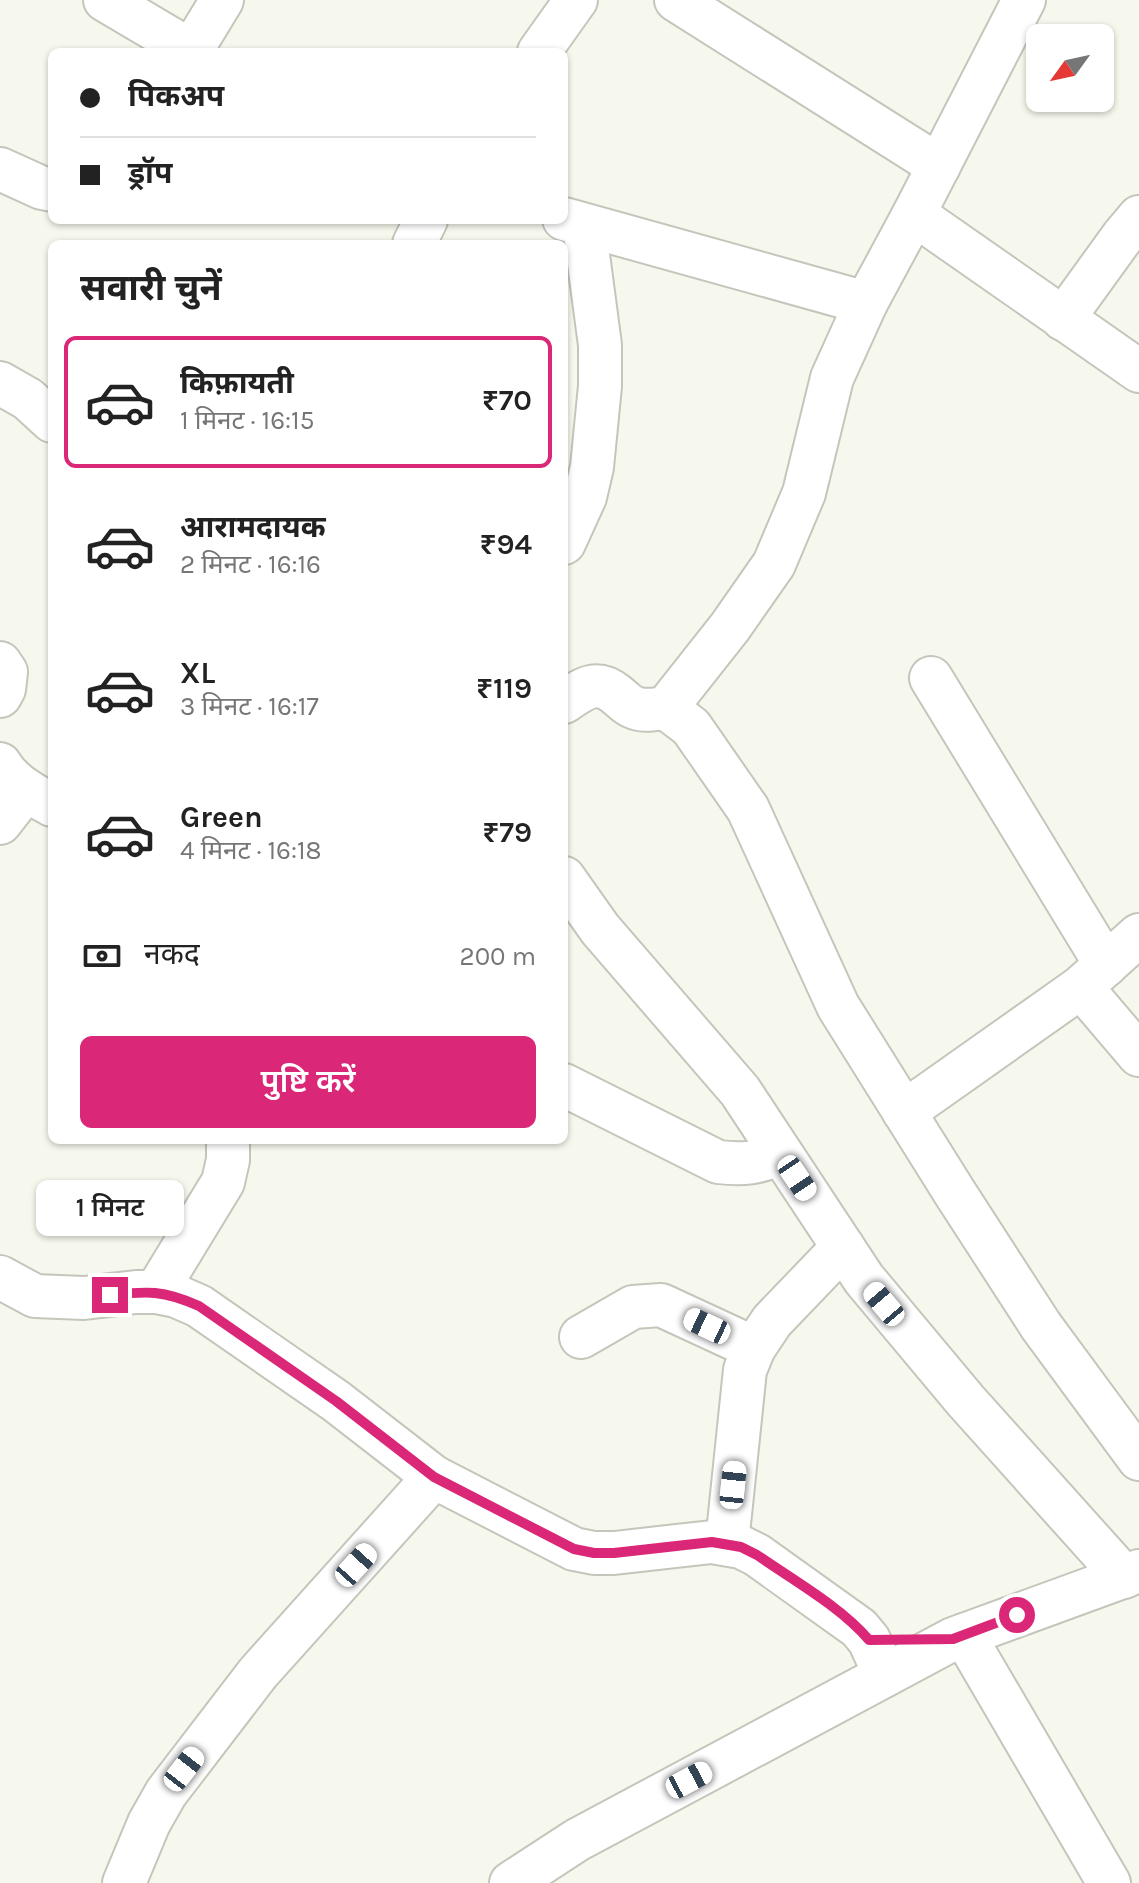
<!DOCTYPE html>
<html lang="hi">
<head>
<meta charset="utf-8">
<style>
  body { margin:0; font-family:Karla,"Noto Sans Devanagari",sans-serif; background:#f6f6f6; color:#222; height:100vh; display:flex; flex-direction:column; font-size:30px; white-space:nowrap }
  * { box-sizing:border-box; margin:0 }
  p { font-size:26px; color:#767676 }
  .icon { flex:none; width:44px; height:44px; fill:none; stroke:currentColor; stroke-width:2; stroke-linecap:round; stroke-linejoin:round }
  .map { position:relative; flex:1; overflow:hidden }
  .sheet { position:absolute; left:48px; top:240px; width:520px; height:904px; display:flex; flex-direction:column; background:#fff; border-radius:12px; box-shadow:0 2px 6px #0004 }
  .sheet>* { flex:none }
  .guide { position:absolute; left:48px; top:48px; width:520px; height:176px; border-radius:12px; box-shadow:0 2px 6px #0004; display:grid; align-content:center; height:176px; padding:0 32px; background:#fff }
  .needle { width:52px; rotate:237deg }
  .fabs { position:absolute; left:1026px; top:24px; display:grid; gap:16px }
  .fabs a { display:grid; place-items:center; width:88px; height:88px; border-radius:12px; background:#fff; box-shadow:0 2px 6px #0004; font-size:40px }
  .end { position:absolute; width:36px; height:36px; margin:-18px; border:10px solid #db2777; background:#fff; box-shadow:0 0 0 4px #fff }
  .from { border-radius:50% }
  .bubble { position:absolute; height:56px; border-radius:12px; background:#fff; box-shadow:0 2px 6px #0004; font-size:26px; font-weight:600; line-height:56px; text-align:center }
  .car { position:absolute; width:24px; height:48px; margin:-24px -12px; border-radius:10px; box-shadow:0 0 6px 2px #0007; background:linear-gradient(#fff 24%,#345 0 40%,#fff 0 76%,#345 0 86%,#fff 0) }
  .guide b { display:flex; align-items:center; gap:28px; height:76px; font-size:30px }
  .guide b+b { border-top:2px solid #e0e0e0 }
  .guide i { width:20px; height:20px; background:#222 }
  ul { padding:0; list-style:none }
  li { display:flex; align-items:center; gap:24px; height:132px; margin:0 16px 12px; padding:0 16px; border:4px solid transparent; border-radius:12px }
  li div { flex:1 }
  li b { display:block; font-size:30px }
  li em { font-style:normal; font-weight:600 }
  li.current { border-color:#db2777 }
  li>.icon { width:72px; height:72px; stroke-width:1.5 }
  h2 { padding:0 32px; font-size:36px; line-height:96px }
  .pay { display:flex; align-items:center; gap:20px; height:88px; padding:0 32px; font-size:30px }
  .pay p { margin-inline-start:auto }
  .cta { display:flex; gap:16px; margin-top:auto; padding:16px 32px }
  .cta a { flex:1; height:92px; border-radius:12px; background:#db2777; color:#fff; font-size:32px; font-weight:600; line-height:92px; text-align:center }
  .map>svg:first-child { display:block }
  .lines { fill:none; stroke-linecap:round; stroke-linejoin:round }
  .minor-casing { stroke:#c5c6bb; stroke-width:46 }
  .minor { stroke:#fff; stroke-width:42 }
  .route { stroke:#db2777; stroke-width:10 }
</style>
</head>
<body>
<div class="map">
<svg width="1139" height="1883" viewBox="0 0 1139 1883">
  <rect width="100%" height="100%" fill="#f6f8ed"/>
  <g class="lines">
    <!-- minor casing -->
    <g class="minor-casing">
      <g id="minor">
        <path d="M105,0L193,52"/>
        <path d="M676,0L939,166"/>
        <path d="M191,51L222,0"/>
        <path d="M539,52L576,0"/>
        <path d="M0,169L42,188L52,190"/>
        <path d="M914,214L1139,371"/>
        <path d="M564,219L866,303"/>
        <path d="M414,244L426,220"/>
        <path d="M1063,319L1123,236L1139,217"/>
        <path d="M0,383L28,399L52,421"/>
        <path d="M564,543L585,497L592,467L600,386V345L584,225"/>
        <path d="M0,663L6,672L4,689L0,696"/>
        <path d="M931,678L1106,965"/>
        <path d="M564,702C583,689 596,678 617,695C622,699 627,705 633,707C643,712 655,709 666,708L730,627L774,564L804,493L832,378L866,303L914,214L1024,0"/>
        <path d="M666,708L691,727L748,809L838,1006L955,1193L1041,1326L1139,1459"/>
        <path d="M0,764C12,784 32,794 52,805"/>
        <path d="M0,823L26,790"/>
        <path d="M564,878L600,929L740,1091L864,1279L966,1401L1124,1577"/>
        <path d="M1081,987L1139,1055"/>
        <path d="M564,1085L718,1162C746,1165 755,1163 781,1154"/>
        <path d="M904,1112L1081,987L1139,935"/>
        <path d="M0,1277L35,1296L84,1298L136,1292H156L176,1296L199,1306L336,1401L434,1477L574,1549L594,1553H614L712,1542L741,1547L757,1555L859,1628L869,1640L885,1675"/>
        <path d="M156,1292L223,1182L228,1160V1140"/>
        <path d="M581,1337L633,1307L661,1305L754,1348"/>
        <path d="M727,1543L745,1370L754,1348L772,1321L843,1247"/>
        <path d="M964,1635L1109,1883"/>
        <path d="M124,1883L149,1823L166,1793L258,1673L434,1477"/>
        <path d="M511,1883L577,1840L953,1639L1139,1571"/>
      </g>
    </g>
    <!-- minor -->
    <use href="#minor" class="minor"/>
  </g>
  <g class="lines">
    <!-- route -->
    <path class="route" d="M110,1295C148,1291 163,1290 199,1306L336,1401L434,1477L574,1549L594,1553H614L712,1542L741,1547L757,1555C793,1580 841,1607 869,1640L953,1639L1017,1615"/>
  </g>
</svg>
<div class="fabs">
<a><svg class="needle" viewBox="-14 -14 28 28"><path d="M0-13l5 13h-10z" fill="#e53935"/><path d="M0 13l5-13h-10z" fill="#767676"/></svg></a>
</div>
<i class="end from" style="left:1017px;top:1615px"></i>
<i class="end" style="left:110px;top:1295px"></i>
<div class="bubble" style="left:36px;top:1180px;width:148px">1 मिनट</div>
<i class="car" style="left:797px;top:1178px;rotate:146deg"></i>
<i class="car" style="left:884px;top:1304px;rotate:320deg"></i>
<i class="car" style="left:707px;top:1326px;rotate:295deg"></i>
<i class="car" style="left:733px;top:1485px;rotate:6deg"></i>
<i class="car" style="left:356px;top:1565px;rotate:42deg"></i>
<i class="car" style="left:184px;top:1769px;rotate:38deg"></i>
<i class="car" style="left:689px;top:1780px;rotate:62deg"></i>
<div class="guide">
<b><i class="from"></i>पिकअप</b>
<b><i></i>ड्रॉप</b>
</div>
<section class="sheet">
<h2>सवारी चुनें</h2>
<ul>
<li class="current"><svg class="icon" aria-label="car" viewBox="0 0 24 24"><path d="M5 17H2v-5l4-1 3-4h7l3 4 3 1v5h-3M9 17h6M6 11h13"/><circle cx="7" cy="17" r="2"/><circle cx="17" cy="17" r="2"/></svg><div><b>किफ़ायती</b><p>1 मिनट · 16:15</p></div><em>₹70</em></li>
<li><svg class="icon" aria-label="car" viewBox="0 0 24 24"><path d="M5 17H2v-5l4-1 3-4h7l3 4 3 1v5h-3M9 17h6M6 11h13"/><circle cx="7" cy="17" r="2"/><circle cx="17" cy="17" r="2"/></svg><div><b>आरामदायक</b><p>2 मिनट · 16:16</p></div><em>₹94</em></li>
<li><svg class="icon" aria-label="car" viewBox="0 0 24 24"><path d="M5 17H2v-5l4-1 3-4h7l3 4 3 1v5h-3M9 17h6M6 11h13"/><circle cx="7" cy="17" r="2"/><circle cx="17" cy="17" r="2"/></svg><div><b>XL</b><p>3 मिनट · 16:17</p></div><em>₹119</em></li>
<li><svg class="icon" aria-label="car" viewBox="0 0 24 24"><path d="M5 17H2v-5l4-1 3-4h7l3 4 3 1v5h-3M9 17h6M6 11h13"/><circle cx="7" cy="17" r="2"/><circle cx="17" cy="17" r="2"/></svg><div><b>Green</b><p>4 मिनट · 16:18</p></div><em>₹79</em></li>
</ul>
<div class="pay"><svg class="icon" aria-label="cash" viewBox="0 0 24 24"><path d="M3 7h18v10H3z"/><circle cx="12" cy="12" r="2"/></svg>नकद<p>200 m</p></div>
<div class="cta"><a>पुष्टि करें</a></div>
</section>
</div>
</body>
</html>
